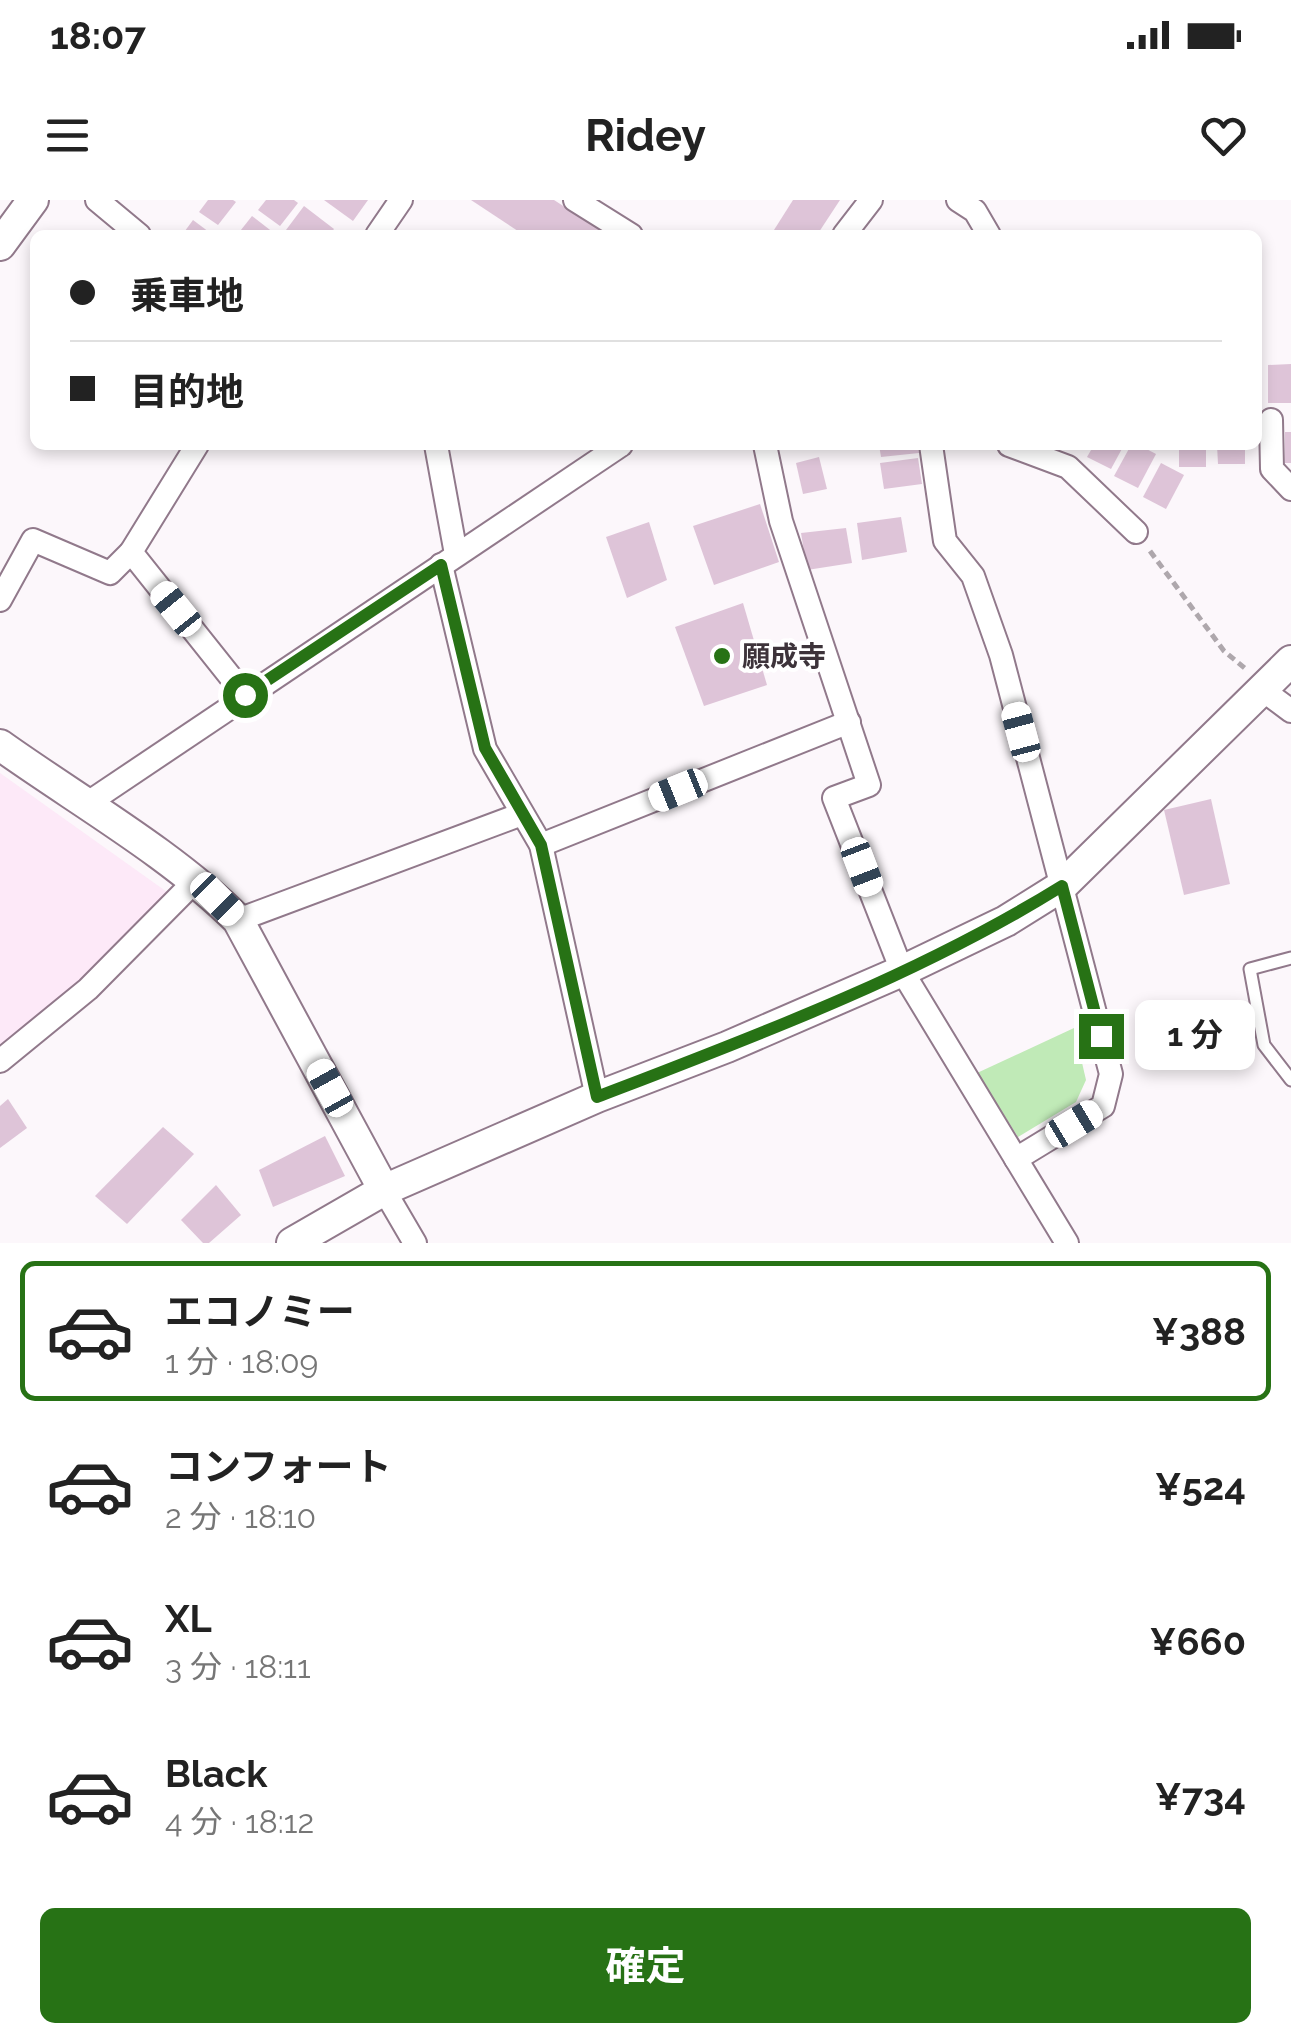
<!DOCTYPE html>
<html lang="ja">
<head>
<meta charset="utf-8">
<style>
  body { margin:0; font-family:Raleway,"Noto Sans JP",sans-serif; background:#f2f2f2; color:#222; height:100vh; display:flex; flex-direction:column; font-size:38px; white-space:nowrap }
  * { box-sizing:border-box; margin:0 }
  p { font-size:32px; color:#767676 }
  .icon { flex:none; width:55px; height:55px; fill:none; stroke:currentColor; stroke-width:2; stroke-linecap:round; stroke-linejoin:round }
  .map { position:relative; height:1043px; overflow:hidden }
  .sheet { display:flex; flex-direction:column; background:#fff; flex:1 }
  .sheet>* { flex:none }
  .top-card { position:absolute; left:30px; top:30px; width:1232px; height:220px; border-radius:15px; box-shadow:0 5px 15px #0003; display:grid; align-content:center; height:220px; padding:0 40px; background:#fff }
  .end { position:absolute; width:45px; height:45px; margin:-22px; border:12px solid #277215; background:#fff; box-shadow:0 0 0 5px #fff }
  .from { border-radius:50% }
  .bubble { position:absolute; height:70px; border-radius:15px; background:#fff; box-shadow:0 5px 15px #0003; font-size:32px; font-weight:700; line-height:70px; text-align:center }
  .car { position:absolute; width:30px; height:60px; margin:-30px -15px; border-radius:12px; box-shadow:0 0 8px 2px #0007; background:linear-gradient(#fff 24%,#345 0 40%,#fff 0 76%,#345 0 86%,#fff 0) }
  .top-card b { display:flex; align-items:center; gap:35px; height:95px; font-size:38px }
  .top-card b+b { border-top:2px solid #e0e0e0 }
  .top-card i { width:25px; height:25px; background:#222 }
  ul { padding:18px 0 0; list-style:none }
  li { display:flex; align-items:center; gap:30px; height:140px; margin:0 20px 15px; padding:0 20px; border:5px solid transparent; border-radius:15px }
  li div { flex:1 }
  li b { display:block; font-size:38px }
  li em { font-style:normal; font-weight:700 }
  li.current { border-color:#277215 }
  li>.icon { width:90px; height:90px; stroke-width:1.5 }
  .primary-button { display:flex; gap:20px; margin-top:auto; padding:20px 40px }
  .primary-button a { flex:1; height:115px; border-radius:15px; background:#277215; color:#fff; font-size:40px; font-weight:700; line-height:115px; text-align:center }
  .status { display:flex; justify-content:space-between; align-items:center; height:70px; padding:0 50px; background:#fff; direction:ltr }
  .status svg { height:28px; fill:currentColor }
  header { display:flex; justify-content:space-between; align-items:center; height:130px; padding:0 40px; background:#fff; font-size:45px; font-weight:700 }
  .map>svg:first-child { display:block }
  .built { fill:#fde9f8 }
  .green { fill:#c0eab7 }
  .building { fill:#dec4d8 }
  .lines { fill:none; stroke-linecap:round; stroke-linejoin:round }
  .service-casing { stroke:#91798b; stroke-width:15 }
  .minor-casing { stroke:#91798b; stroke-width:26 }
  .tertiary-casing { stroke:#91798b; stroke-width:34 }
  .path { stroke:#aea7ac; stroke-width:5; stroke-dasharray:8 5; stroke-linecap:butt }
  .service { stroke:#fff; stroke-width:11 }
  .minor { stroke:#fff; stroke-width:22 }
  .tertiary { stroke:#fff; stroke-width:30 }
  .route { stroke:#277215; stroke-width:12 }
  .poi-dot { fill:#277215; stroke:#fff; stroke-width:4 }
  .labels { text-anchor:middle; stroke-width:8; stroke-linejoin:round; paint-order:stroke }
  .poi-label { font-size:28px; font-weight:bold; fill:#3d333a; stroke:#fff; text-anchor:start }
</style>
</head>
<body>
<div class="status"><b>18:07</b><svg viewBox="0 0 49 12"><path d="M0 12V9h3v3zM5 12V6h3v6zM10 12V3h3v9zM15 12V0h3v12zM26 1h20v11H26zM47 4h2v5h-2z"/></svg></div>
<header><svg class="icon" aria-label="menu" viewBox="0 0 24 24"><path d="M4 6h16M4 12h16M4 18h16"/></svg>Ridey<svg class="icon" aria-label="heart" viewBox="0 0 24 24"><path d="M12 20l-8-8c-3-5 5-10 8-4 3-6 11-1 8 4z"/></svg></header>
<div class="map">
<svg width="1291" height="1043" viewBox="0 0 1291 1043">
  <rect width="100%" height="100%" fill="#fcf7fb"/>
  <!-- built -->
  <path class="built" d="M0,573L167,692L64,795L0,845Z"/>
  <!-- green -->
  <path class="green" d="M1074,828L1086,880L1076,902L1018,937L977,873Z"/>
  <!-- building -->
  <g class="building">
    <path d="M208,0H233L236,2L218,25L199,12Z"/>
    <path d="M266,0H294L298,3L280,26L258,10Z"/>
    <path d="M324,0H368L353,21Z"/>
    <path d="M471,0H554L599,29L595,35H524Z"/>
    <path d="M793,0H840L817,35H782L774,30Z"/>
    <path d="M304,6L334,29L329,35H292L286,30Z"/>
    <path d="M252,16L274,33L272,35H237Z"/>
    <path d="M193,20L213,35H182Z"/>
    <path d="M1291,164V203H1268V165Z"/>
    <rect x="1285" y="232" width="6" height="31"/>
    <path d="M879,245H918L919,253L881,257Z"/>
    <path d="M1094,245H1124L1111,269L1087,257Z"/>
    <path d="M1131,245H1139L1156,254L1138,288L1114,276Z"/>
    <rect x="1179" y="245" width="27" height="22"/>
    <path d="M1217,245H1245V264H1218Z"/>
    <path d="M819,257L827,289L803,294L796,263Z"/>
    <path d="M918,258L922,284L884,289L880,263Z"/>
    <path d="M1161,263L1184,275L1166,309L1143,297Z"/>
    <path d="M760,304L779,362L714,385L693,326Z"/>
    <path d="M901,317L907,352L862,360L857,323Z"/>
    <path d="M649,322L667,380L627,398L606,337Z"/>
    <path d="M846,328L852,363L807,370L801,333Z"/>
    <path d="M743,403L767,485L704,506L675,427Z"/>
    <path d="M1211,599L1230,684L1184,695L1164,610Z"/>
    <path d="M8,899L27,928L0,948V906Z"/>
    <path d="M163,927L194,954L127,1024L95,996Z"/>
    <path d="M325,936L345,976L273,1007L259,970Z"/>
    <path d="M216,985L241,1015L209,1043H203L181,1020Z"/>
  </g>
  <g class="lines">
    <!-- service casing -->
    <g class="service-casing">
      <path id="service" d="M1291,758L1250,769L1264,845L1291,880"/>
    </g>
    <!-- minor casing -->
    <g class="minor-casing">
      <g id="minor">
        <path d="M97,0L139,35"/>
        <path d="M575,0L631,35"/>
        <path d="M958,0L975,11L989,35"/>
        <path d="M377,35L401,0"/>
        <path d="M844,35L871,0"/>
        <path d="M1271,220L1272,269L1291,289"/>
        <path d="M197,245L131,352L245,495"/>
        <path d="M436,245L456,354"/>
        <path d="M765,245L781,321L869,585L834,598L902,771L1067,1043"/>
        <path d="M931,245L945,341L973,376L1001,455L1111,874L1103,906L1016,959"/>
        <path d="M1009,245L1068,267L1136,332"/>
        <path d="M441,365L485,549L541,645L597,897"/>
        <path d="M0,400L33,340L110,373L131,352"/>
        <path d="M1260,488L1291,511"/>
        <path d="M85,605L621,245"/>
        <path d="M541,645L849,522"/>
        <path d="M238,720L522,614"/>
        <path d="M0,861L88,789L194,682"/>
        <path d="M384,990L415,1043"/>
      </g>
    </g>
    <!-- tertiary casing -->
    <g class="tertiary-casing">
      <g id="tertiary">
        <path d="M0,45L33,0"/>
        <path d="M0,545C77,600 172,654 238,720L384,990"/>
        <path d="M292,1043L384,990L597,897L727,847L902,771L1006,721L1062,686L1291,461"/>
      </g>
    </g>
    <!-- path -->
    <path class="path" d="M1150,351L1224,451L1247,470"/>
    <!-- service -->
    <use href="#service" class="service"/>
    <!-- minor -->
    <use href="#minor" class="minor"/>
    <!-- tertiary -->
    <use href="#tertiary" class="tertiary"/>
  </g>
  <g class="lines">
    <!-- route -->
    <path class="route" d="M245,495L441,365L485,548L541,645L597,897C756,836 917,776 1062,686L1101,836"/>
  </g>
  <!-- markers -->
  <circle class="poi-dot" cx="722" cy="456" r="10"/>
  <g class="labels">
    <!-- poi labels -->
    <g class="poi-label">
      <text x="742" y="466">願成寺</text>
    </g>
  </g>
</svg>
<i class="end from" style="left:245px;top:495px"></i>
<i class="end" style="left:1101px;top:836px"></i>
<div class="bubble" style="left:1135px;top:800px;width:120px">1 分</div>
<i class="car" style="left:176px;top:409px;rotate:321deg"></i>
<i class="car" style="left:1021px;top:532px;rotate:345deg"></i>
<i class="car" style="left:678px;top:590px;rotate:248deg"></i>
<i class="car" style="left:862px;top:667px;rotate:159deg"></i>
<i class="car" style="left:217px;top:699px;rotate:135deg"></i>
<i class="car" style="left:330px;top:888px;rotate:331deg"></i>
<i class="car" style="left:1074px;top:924px;rotate:59deg"></i>
<div class="top-card">
<b><i class="from"></i>乗車地</b>
<b><i></i>目的地</b>
</div>
</div>
<section class="sheet">
<ul>
<li class="current"><svg class="icon" aria-label="car" viewBox="0 0 24 24"><path d="M5 17H2v-5l4-1 3-4h7l3 4 3 1v5h-3M9 17h6M6 11h13"/><circle cx="7" cy="17" r="2"/><circle cx="17" cy="17" r="2"/></svg><div><b>エコノミー</b><p>1 分 · 18:09</p></div><em>¥388</em></li>
<li><svg class="icon" aria-label="car" viewBox="0 0 24 24"><path d="M5 17H2v-5l4-1 3-4h7l3 4 3 1v5h-3M9 17h6M6 11h13"/><circle cx="7" cy="17" r="2"/><circle cx="17" cy="17" r="2"/></svg><div><b>コンフォート</b><p>2 分 · 18:10</p></div><em>¥524</em></li>
<li><svg class="icon" aria-label="car" viewBox="0 0 24 24"><path d="M5 17H2v-5l4-1 3-4h7l3 4 3 1v5h-3M9 17h6M6 11h13"/><circle cx="7" cy="17" r="2"/><circle cx="17" cy="17" r="2"/></svg><div><b>XL</b><p>3 分 · 18:11</p></div><em>¥660</em></li>
<li><svg class="icon" aria-label="car" viewBox="0 0 24 24"><path d="M5 17H2v-5l4-1 3-4h7l3 4 3 1v5h-3M9 17h6M6 11h13"/><circle cx="7" cy="17" r="2"/><circle cx="17" cy="17" r="2"/></svg><div><b>Black</b><p>4 分 · 18:12</p></div><em>¥734</em></li>
</ul>
<div class="primary-button"><a>確定</a></div>
</section>
</body>
</html>
